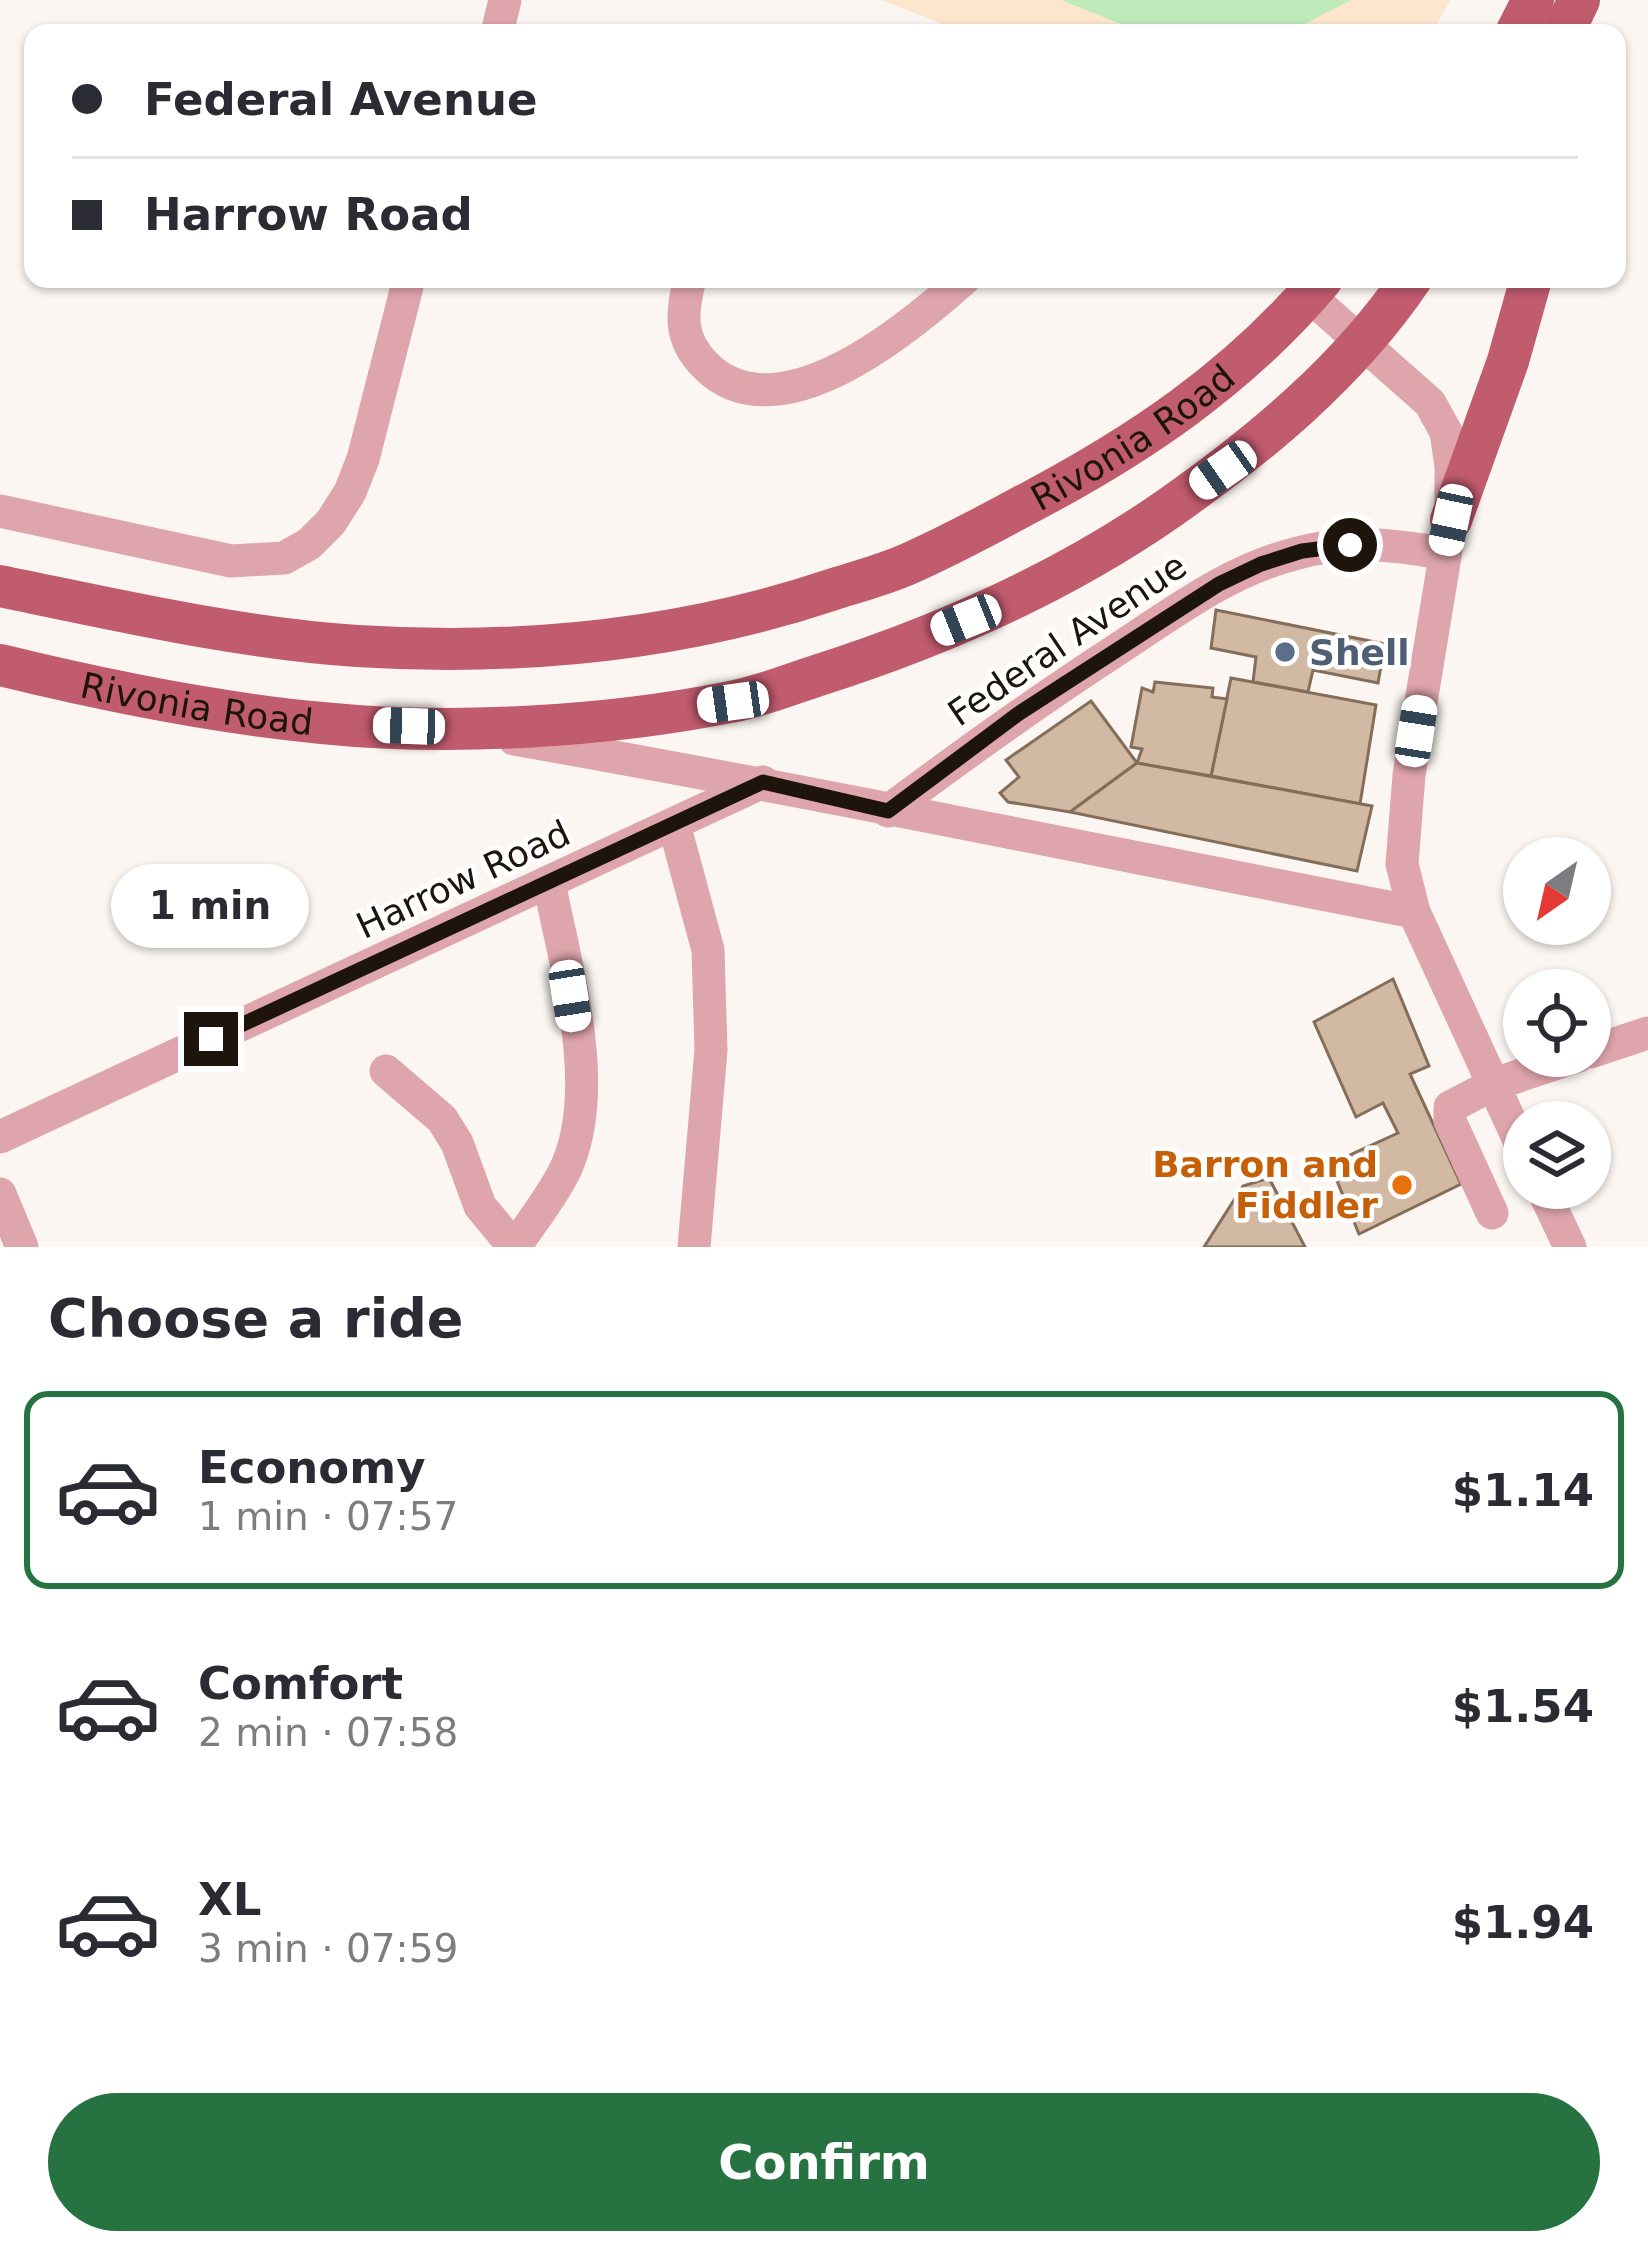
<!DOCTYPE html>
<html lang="en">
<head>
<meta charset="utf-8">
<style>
  body { margin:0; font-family:"DejaVu Sans",sans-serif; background:#f2f2f3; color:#2b2b33; height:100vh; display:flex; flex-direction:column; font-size:45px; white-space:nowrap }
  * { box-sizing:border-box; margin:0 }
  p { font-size:39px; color:#7c7c81 }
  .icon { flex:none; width:66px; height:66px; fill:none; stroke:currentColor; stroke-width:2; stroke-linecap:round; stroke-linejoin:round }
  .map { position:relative; height:1247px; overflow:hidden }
  .sheet { display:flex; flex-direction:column; background:#fff; flex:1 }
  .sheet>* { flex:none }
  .top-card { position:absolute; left:24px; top:24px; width:1602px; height:264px; border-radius:24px; box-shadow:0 3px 9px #0004; display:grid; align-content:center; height:264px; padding:0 48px; background:#fff }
  .needle { width:78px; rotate:214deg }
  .controls { position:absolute; left:1503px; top:837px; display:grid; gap:24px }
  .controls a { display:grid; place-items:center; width:108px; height:108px; border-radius:50%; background:#fff; box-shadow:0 3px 9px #0004; font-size:60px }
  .end { position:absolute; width:54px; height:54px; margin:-27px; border:15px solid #1d150c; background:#fff; box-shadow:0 0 0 6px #fff }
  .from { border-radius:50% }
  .bubble { position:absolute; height:84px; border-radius:42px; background:#fff; box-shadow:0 3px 9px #0004; font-size:39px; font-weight:700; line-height:84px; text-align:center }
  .car { position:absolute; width:36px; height:72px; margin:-36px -18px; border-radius:15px; box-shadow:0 0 9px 3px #0007; background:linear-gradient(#fff 24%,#345 0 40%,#fff 0 76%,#345 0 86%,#fff 0) }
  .top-card b { display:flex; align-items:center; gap:42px; height:114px; font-size:45px }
  .top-card b+b { border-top:3px solid #e1e1e2 }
  .top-card i { width:30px; height:30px; background:#2b2b33 }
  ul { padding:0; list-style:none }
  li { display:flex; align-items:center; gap:36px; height:198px; margin:0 24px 18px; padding:0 24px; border:6px solid transparent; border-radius:24px }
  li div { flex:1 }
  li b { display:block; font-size:45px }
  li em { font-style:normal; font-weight:700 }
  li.on { border-color:#267240 }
  li>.icon { width:108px; height:108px; stroke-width:1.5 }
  h2 { padding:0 48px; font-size:54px; line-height:144px }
  .cta { display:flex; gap:24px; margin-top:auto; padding:24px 48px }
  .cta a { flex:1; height:138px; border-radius:72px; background:#267240; color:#fff; font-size:48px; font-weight:700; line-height:138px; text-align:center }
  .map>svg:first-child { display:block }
  .built { fill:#fee6ce }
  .green { fill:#beebb9 }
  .building { fill:#d2b9a3; stroke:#856e59; stroke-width:3 }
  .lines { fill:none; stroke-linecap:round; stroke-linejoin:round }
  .minor { stroke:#dfa5ac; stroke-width:33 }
  .major { stroke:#c15b6e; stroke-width:42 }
  .route { stroke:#1d150c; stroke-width:15 }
  .service-dot { fill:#5c6f8a; stroke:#fff; stroke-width:4.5 }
  .food-dot { fill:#e8710a; stroke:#fff; stroke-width:4.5 }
  .labels { text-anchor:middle; stroke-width:9; stroke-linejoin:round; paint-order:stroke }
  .street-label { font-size:36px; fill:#1d150c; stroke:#fff }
  .service-label { font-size:36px; font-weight:bold; fill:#4e5e75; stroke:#fff; text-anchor:start }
  .food-label { font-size:36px; font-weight:bold; fill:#c56008; stroke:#fff; text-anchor:end }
</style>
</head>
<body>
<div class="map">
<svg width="1648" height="1247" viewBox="0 0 1648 1247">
  <rect width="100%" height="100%" fill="#fbf6f1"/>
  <!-- built -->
  <path class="built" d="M881,0H1450L1432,33H966Z"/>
  <!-- green -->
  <path class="green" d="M1061,0H1351L1293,30L1123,25Z"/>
  <!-- building -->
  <g class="building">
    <path d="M1216,610L1385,644L1378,683L1313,670L1308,692L1253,682L1256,657L1211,648Z"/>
    <path d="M1231,678L1376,705L1360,804L1211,776Z"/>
    <path d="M1155,682L1213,688L1212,697L1227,699L1211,776L1137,763L1142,749L1131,747L1142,688L1153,692Z"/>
    <path d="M1091,701L1137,763L1070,812L1008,802L1000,793L1019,777L1006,760Z"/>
    <path d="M1137,763L1372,806L1357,871L1070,812Z"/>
    <path d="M1393,979L1429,1066L1410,1074L1461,1184L1359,1234L1330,1164L1398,1133L1383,1103L1356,1117L1314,1022Z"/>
    <path d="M1269,1178L1305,1247H1204L1243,1186Z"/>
  </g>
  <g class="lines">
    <!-- minor -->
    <g class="minor">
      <path d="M497,33L505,0"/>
      <path d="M690,279C681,313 679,339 705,365C777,439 908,329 964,279"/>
      <path d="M1308,295L1430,403L1446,432L1451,466V520L1409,775L1402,864L1414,912L1524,1151"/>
      <path d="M0,511L231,561L284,558L309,544L331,522L350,492L363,459L409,279"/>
      <path d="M514,739C815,792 1114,854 1414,912"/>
      <path d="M888,811C964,754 1041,699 1121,647C1177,610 1232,569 1298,553C1345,540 1397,544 1444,554"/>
      <path d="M674,824L708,950L711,1050L694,1247"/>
      <path d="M1590,1052L1648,1033"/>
      <path d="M386,1071L442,1119L457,1143L480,1206L514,1247"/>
      <path d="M0,1137L763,782"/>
      <path d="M1542,1188L1570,1247"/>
      <path d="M0,1194L22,1247"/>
      <path d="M1492,1213L1450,1121V1107L1492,1085L1578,1056"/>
      <path d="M515,1247C532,1221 553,1196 566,1168C603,1086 565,966 549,882"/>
    </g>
    <!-- major -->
    <g class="major">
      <path d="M1516,33L1533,0"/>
      <path d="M1563,33L1579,0"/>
      <path d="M1451,520L1508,361L1531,279"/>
      <path id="s1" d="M0,586C118,610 237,638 357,646C518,656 678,641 831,590C856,582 883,575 908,564C946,547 984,527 1021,507C1136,447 1238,379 1322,279"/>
      <path id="s2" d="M0,665C106,691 214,713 322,723C449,736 605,727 730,702C759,697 788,685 816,676C942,636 1060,584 1168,509C1259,445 1348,372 1411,279"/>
    </g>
  </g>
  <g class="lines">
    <!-- route -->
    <path class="route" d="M211,1039L763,782L888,811L1018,714L1219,584L1261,564L1302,551L1350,545"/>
  </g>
  <!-- markers -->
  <circle class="service-dot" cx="1285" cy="652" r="12"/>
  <circle class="food-dot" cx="1402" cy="1185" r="12"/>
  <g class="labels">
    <!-- street labels -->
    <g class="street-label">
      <text dy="13" stroke="none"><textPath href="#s1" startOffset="1182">Rivonia Road</textPath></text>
      <text transform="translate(1067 639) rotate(-34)" y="13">Federal Avenue</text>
      <text dy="13" stroke="none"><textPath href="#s2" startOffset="201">Rivonia Road</textPath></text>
      <text transform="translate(463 879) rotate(-25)" y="13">Harrow Road</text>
    </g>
    <!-- service labels -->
    <g class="service-label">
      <text x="1309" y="665">Shell</text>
    </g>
    <!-- food labels -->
    <g class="food-label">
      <text x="1378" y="1177">Barron and<tspan x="1378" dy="41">Fiddler</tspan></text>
    </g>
  </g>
</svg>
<div class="controls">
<a><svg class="needle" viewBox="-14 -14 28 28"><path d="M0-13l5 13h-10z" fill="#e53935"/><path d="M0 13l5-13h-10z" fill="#7c7c81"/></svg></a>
<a><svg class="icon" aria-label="locate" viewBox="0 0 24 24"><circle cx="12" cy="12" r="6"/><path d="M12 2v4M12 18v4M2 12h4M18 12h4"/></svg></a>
<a><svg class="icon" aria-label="layers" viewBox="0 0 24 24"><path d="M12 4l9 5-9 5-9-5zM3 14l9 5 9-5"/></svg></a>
</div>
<i class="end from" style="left:1350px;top:545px"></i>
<i class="end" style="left:211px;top:1039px"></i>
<div class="bubble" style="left:111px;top:864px;width:198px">1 min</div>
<i class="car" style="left:1223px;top:470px;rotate:235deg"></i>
<i class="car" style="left:1451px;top:520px;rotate:192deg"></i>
<i class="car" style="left:966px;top:620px;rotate:248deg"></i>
<i class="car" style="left:733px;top:702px;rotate:262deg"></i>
<i class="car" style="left:409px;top:726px;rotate:272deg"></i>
<i class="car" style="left:1416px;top:731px;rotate:9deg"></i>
<i class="car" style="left:570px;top:996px;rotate:171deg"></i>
<div class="top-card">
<b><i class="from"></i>Federal Avenue</b>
<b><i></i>Harrow Road</b>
</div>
</div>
<section class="sheet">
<h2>Choose a ride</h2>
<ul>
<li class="on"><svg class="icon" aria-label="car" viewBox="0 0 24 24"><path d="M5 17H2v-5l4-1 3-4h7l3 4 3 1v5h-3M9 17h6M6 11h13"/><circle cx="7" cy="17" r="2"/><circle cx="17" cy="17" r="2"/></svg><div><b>Economy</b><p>1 min · 07:57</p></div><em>$1.14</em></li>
<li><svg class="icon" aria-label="car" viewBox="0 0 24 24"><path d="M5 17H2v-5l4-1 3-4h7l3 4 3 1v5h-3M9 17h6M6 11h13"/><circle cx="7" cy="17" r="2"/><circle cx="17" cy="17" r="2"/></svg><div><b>Comfort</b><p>2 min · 07:58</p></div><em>$1.54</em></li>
<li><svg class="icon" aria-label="car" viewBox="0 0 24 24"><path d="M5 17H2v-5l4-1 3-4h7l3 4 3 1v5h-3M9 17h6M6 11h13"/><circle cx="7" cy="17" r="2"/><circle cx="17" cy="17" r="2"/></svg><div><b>XL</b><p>3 min · 07:59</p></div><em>$1.94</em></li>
</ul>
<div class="cta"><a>Confirm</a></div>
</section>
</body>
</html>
